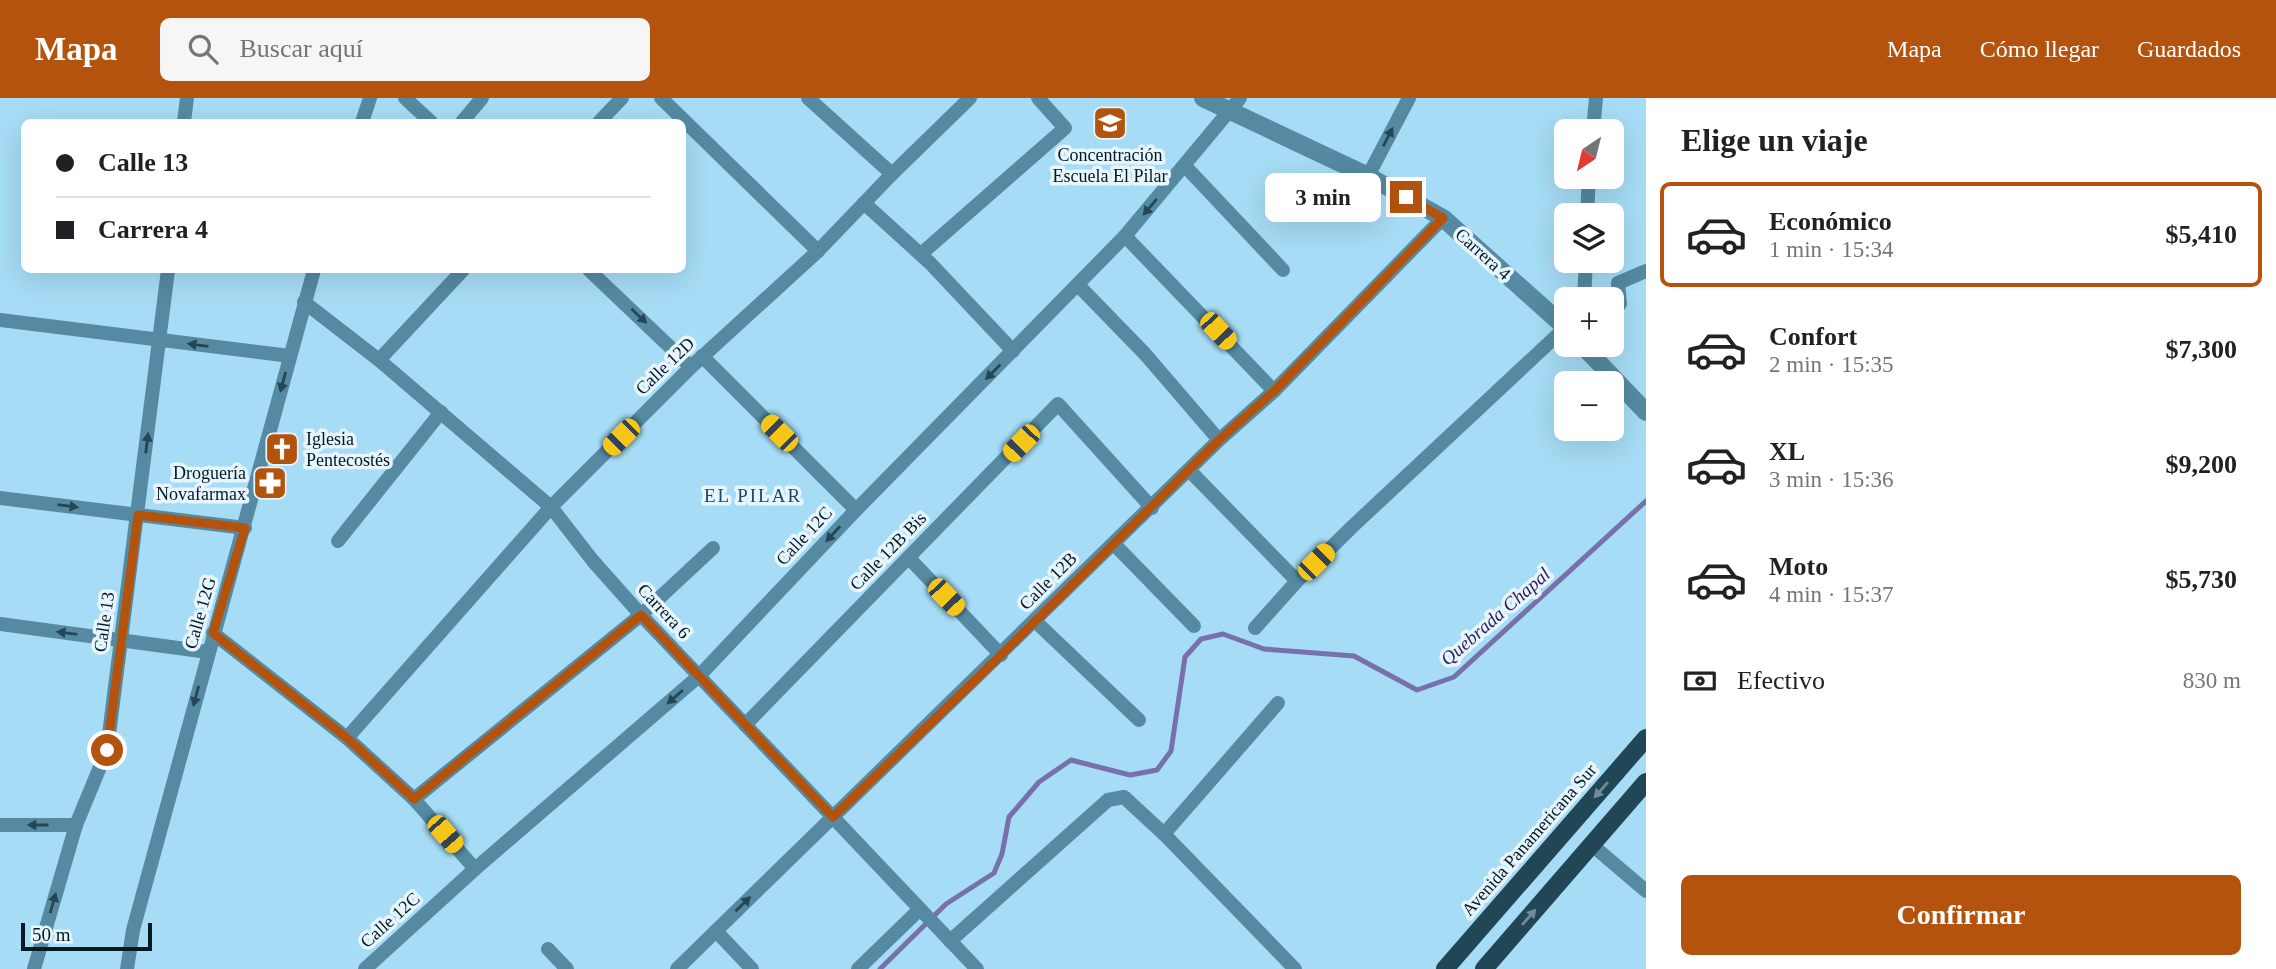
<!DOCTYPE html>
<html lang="es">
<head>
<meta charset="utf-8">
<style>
  body { margin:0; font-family:Georgia,serif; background:#f6f6f6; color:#202124; height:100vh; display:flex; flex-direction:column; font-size:26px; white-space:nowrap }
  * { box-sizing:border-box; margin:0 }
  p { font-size:23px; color:#757577 }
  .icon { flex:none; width:38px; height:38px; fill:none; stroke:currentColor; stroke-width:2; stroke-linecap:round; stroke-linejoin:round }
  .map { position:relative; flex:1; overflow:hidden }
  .side { display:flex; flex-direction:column; background:#fff; width:630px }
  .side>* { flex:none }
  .guide { position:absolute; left:21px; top:21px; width:665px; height:154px; border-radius:10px; box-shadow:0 7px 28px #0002; display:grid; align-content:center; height:154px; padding:0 35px; background:#fff }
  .needle { width:46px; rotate:215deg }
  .fabs { position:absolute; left:1554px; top:21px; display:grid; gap:14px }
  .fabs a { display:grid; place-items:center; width:70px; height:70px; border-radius:10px; background:#fff; box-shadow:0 7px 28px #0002; font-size:35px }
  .scale { position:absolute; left:21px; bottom:18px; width:131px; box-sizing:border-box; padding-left:7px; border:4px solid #051922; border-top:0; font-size:19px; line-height:24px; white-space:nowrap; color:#051922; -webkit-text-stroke:5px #e7f6fe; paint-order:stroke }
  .end { position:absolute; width:32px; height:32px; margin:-16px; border:9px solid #b3530d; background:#fff; box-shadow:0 0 0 4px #fff }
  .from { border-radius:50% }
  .bubble { position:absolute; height:49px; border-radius:10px; background:#fff; box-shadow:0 7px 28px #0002; font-size:23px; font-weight:700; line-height:49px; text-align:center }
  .car { position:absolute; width:21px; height:42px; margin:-21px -10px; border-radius:9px; box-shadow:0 0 5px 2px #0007; background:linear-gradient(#f5c518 24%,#345 0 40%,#f5c518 0 76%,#345 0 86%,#f5c518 0) }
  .guide b { display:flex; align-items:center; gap:24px; height:66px; font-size:26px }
  .guide b+b { border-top:2px solid #e0e0e0 }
  .guide i { width:18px; height:18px; background:#202124 }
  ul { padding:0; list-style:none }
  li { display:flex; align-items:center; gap:21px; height:105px; margin:0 14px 10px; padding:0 21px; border:4px solid transparent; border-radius:10px }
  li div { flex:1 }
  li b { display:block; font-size:26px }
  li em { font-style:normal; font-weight:700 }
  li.on { border-color:#b3530d }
  li>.icon { width:63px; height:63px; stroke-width:1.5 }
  h2 { padding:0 35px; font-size:32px; line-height:84px }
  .pay { display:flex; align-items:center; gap:18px; height:77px; padding:0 35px; font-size:26px }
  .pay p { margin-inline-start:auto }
  .primary-button { display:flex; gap:14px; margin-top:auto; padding:14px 35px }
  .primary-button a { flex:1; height:80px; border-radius:10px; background:#b3530d; color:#fff; font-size:28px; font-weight:700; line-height:80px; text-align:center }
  header { display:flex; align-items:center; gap:42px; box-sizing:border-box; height:98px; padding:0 35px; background:#b3530d; color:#fff }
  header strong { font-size:33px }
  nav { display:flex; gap:38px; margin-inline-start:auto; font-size:24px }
  .search { width:490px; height:63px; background:#f6f6f6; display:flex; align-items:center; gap:18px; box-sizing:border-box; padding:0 24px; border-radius:10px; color:#757577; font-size:26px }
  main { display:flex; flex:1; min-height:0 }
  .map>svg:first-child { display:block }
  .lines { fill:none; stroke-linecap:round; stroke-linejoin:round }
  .stream { stroke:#7770aa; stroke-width:5 }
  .minor { stroke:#558aa2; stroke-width:14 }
  .tertiary { stroke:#558aa2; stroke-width:18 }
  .primary { stroke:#214656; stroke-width:18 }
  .oneway { fill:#254655 }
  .oneway2 { fill:#708c99 }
  .route { stroke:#b3530d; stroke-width:9 }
  .labels { text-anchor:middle; stroke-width:7; stroke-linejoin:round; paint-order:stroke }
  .poi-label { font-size:18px; fill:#051922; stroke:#e7f6fe }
  .street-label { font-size:18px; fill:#051922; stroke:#e7f6fe }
  .neighbourhood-label { font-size:19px; letter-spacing:2px; fill:#184c61; stroke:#e7f6fe }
  .water-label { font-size:19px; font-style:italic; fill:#2d1b62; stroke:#e7f6fe }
</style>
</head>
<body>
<header>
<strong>Mapa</strong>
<div class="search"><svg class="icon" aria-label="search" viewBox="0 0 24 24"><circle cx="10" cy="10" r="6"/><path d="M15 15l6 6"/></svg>Buscar aquí</div>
<nav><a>Mapa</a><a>Cómo llegar</a><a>Guardados</a></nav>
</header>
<main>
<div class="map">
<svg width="1646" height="871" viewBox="0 0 1646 871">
  <rect width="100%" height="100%" fill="#a6dcf5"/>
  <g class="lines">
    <!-- stream -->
    <path class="stream" d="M880,871L946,806L994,775L1002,756L1009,719L1039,684L1071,662L1130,677L1157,672L1171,653L1185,559L1201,541L1223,536L1264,551L1354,558L1417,592L1454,579L1646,403"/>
    <!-- minor -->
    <g class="minor">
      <path d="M405,0L431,24"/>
      <path d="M661,0L818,153"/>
      <path d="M808,0L892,76"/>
      <path d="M184,24L187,0"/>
      <path d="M362,24L370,0"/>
      <path d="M462,24L482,0"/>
      <path d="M599,24L622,0"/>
      <path d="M1593,33L1596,0"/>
      <path d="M1185,68L1283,172"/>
      <path d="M1368,78L1409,0"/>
      <path d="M864,105L930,165L1013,253"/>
      <path d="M1587,117L1589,79"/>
      <path d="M1125,138L1274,293"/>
      <path d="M921,156L1065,30L1038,0"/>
      <path d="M589,172L691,269"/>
      <path d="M1079,188L1145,256L1219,342"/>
      <path d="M1584,201L1586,163"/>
      <path d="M304,204L379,262L551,409L593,463L641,517L977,871"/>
      <path d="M1612,216L1620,206L1618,185L1646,173"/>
      <path d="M0,222L290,258"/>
      <path d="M702,258L856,412"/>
      <path d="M379,262L463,172"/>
      <path d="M1189,372L1297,483"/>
      <path d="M0,400L245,430"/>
      <path d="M338,443L441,314"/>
      <path d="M1114,446L1194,528"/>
      <path d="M909,460L1001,557"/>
      <path d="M1035,523L1139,622"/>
      <path d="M0,526L208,554"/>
      <path d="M1255,530L1297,483L1353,428L1566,229"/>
      <path d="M213,535L347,640L414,701L475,771"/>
      <path d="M745,627L1058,306L1152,410"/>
      <path d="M347,640L551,409L691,269L818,153L892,76L970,0"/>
      <path d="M414,701L641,517L713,450"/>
      <path d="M0,727H76"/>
      <path d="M1164,736L1278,605"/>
      <path d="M1592,747L1646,793"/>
      <path d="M716,833L752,871"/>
      <path d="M950,843L1108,702L1124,699L1164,736L1295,871"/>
      <path d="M548,851L567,871"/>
      <path d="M34,871L76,727L107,652L168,172"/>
      <path d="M127,871L133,832L314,172"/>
      <path d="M365,871L475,771L699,578L856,412L1125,138L1240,0"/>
      <path d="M677,871L1219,342L1274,293L1443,120"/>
      <path d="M858,871L920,811"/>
    </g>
    <!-- tertiary -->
    <g class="tertiary">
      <path d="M1203,0L1368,78L1443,120L1566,230"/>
      <path d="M1582,247L1646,314"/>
    </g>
    <!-- primary -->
    <g class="primary">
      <path d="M1445,871L1646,640"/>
      <path d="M1484,871L1646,684"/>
    </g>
  </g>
  <!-- one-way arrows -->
  <defs><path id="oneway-solid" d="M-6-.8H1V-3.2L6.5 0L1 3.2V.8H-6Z" transform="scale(1.75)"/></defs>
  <g class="oneway">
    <use href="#oneway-solid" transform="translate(1388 39) rotate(-63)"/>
    <use href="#oneway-solid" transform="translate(1150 109) rotate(130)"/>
    <use href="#oneway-solid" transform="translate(639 218) rotate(43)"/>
    <use href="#oneway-solid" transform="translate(198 247) rotate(-173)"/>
    <use href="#oneway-solid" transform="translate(993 274) rotate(135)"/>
    <use href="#oneway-solid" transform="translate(283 284) rotate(105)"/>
    <use href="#oneway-solid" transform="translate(147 345) rotate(-83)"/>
    <use href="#oneway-solid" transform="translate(68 408) rotate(7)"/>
    <use href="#oneway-solid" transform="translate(833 436) rotate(133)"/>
    <use href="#oneway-solid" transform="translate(67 535) rotate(-173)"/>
    <use href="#oneway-solid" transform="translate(196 598) rotate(105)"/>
    <use href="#oneway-solid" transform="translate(675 599) rotate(139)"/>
    <use href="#oneway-solid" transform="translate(38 727) rotate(-180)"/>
    <use href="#oneway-solid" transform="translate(53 805) rotate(-74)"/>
    <use href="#oneway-solid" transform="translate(743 806) rotate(-44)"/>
  </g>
  <g class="oneway2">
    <use href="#oneway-solid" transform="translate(1601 692) rotate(131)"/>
    <use href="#oneway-solid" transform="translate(1529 819) rotate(-49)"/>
  </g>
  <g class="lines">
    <!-- route -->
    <path class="route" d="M107,652L138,417L245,430L213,535L347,640L414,701L641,517L833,719L1001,557L1219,342L1274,293L1443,120L1406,99"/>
  </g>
  <!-- icons -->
  <defs>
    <g id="school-square" transform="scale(1.75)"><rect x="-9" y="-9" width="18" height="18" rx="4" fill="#b3530d" stroke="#e7f6fe"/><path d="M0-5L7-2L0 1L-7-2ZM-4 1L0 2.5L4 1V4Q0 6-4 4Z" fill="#fff"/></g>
    <g id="church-square" transform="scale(1.75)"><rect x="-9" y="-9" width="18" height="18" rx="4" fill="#b3530d" stroke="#e7f6fe"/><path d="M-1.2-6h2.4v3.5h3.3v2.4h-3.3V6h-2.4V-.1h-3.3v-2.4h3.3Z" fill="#fff"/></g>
    <g id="pharmacy-square" transform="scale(1.75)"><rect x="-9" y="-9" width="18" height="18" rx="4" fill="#b3530d" stroke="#e7f6fe"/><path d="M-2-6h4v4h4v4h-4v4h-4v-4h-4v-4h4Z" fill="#fff"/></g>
  </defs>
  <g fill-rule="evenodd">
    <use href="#school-square" x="1110" y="25"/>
    <use href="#church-square" x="282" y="351"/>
    <use href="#pharmacy-square" x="270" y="385"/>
  </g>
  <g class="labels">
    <!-- poi labels -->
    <g class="poi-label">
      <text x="1110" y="63">Concentración<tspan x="1110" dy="21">Escuela El Pilar</tspan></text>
      <text x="306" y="347" text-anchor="start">Iglesia<tspan x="306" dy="21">Pentecostés</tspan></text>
      <text x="246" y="381" text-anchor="end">Droguería<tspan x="246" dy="21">Novafarmax</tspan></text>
    </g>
    <!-- street labels -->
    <g class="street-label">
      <text transform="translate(1483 156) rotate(42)" y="6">Carrera 4</text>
      <text transform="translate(665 268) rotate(-44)" y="6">Calle 12D</text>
      <text transform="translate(804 438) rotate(-47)" y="6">Calle 12C</text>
      <text transform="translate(888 453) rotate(-46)" y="6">Calle 12B Bis</text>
      <text transform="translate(1048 483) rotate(-45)" y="6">Calle 12B</text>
      <text transform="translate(664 513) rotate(47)" y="6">Carrera 6</text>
      <text transform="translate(200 515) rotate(-74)" y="6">Calle 12G</text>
      <text transform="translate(104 524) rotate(-82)" y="6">Calle 13</text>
      <text transform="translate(1529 742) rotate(-49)" y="6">Avenida Panamericana Sur</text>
      <text transform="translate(390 822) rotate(-42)" y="6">Calle 12C</text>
    </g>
    <!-- neighbourhood labels -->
    <g class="neighbourhood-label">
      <text x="753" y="404">EL PILAR</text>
    </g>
    <!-- water labels -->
    <g class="water-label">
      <text transform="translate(1495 518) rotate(-41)" y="7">Quebrada Chapal</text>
    </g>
  </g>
</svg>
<div class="fabs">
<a><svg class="needle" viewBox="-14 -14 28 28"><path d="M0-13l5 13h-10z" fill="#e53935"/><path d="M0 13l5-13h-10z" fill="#757577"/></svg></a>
<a><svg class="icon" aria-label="layers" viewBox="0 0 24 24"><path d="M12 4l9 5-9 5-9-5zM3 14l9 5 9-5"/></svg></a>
<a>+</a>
<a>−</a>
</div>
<div class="scale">50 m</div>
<i class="end from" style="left:107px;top:652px"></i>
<i class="end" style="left:1406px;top:99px"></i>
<div class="bubble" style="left:1265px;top:75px;width:116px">3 min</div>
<i class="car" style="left:1218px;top:233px;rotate:137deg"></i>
<i class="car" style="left:779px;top:335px;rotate:315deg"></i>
<i class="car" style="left:621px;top:339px;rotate:225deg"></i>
<i class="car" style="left:1021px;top:345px;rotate:224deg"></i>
<i class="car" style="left:1316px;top:464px;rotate:45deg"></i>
<i class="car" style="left:946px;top:499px;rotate:136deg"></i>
<i class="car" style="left:445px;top:736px;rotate:139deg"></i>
<div class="guide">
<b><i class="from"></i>Calle 13</b>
<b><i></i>Carrera 4</b>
</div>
</div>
<section class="side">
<h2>Elige un viaje</h2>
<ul>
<li class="on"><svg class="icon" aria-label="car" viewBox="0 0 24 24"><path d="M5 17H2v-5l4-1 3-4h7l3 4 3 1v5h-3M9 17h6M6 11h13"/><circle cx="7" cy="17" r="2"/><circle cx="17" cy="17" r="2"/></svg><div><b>Económico</b><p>1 min · 15:34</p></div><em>$5,410</em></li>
<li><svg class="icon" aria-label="car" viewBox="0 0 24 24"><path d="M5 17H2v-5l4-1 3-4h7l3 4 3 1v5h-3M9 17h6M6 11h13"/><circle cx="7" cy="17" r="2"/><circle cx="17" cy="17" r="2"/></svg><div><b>Confort</b><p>2 min · 15:35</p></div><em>$7,300</em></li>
<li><svg class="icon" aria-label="car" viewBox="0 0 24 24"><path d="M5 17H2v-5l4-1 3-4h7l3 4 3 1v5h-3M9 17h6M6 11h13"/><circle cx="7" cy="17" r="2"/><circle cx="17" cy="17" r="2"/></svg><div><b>XL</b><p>3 min · 15:36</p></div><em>$9,200</em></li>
<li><svg class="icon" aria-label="car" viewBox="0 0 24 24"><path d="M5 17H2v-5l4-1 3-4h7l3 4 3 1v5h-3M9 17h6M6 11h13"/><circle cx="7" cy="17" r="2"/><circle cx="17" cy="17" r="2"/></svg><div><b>Moto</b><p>4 min · 15:37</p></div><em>$5,730</em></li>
</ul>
<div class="pay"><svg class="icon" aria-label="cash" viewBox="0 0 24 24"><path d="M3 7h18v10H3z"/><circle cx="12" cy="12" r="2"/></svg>Efectivo<p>830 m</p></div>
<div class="primary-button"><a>Confirmar</a></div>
</section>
</main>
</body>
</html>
